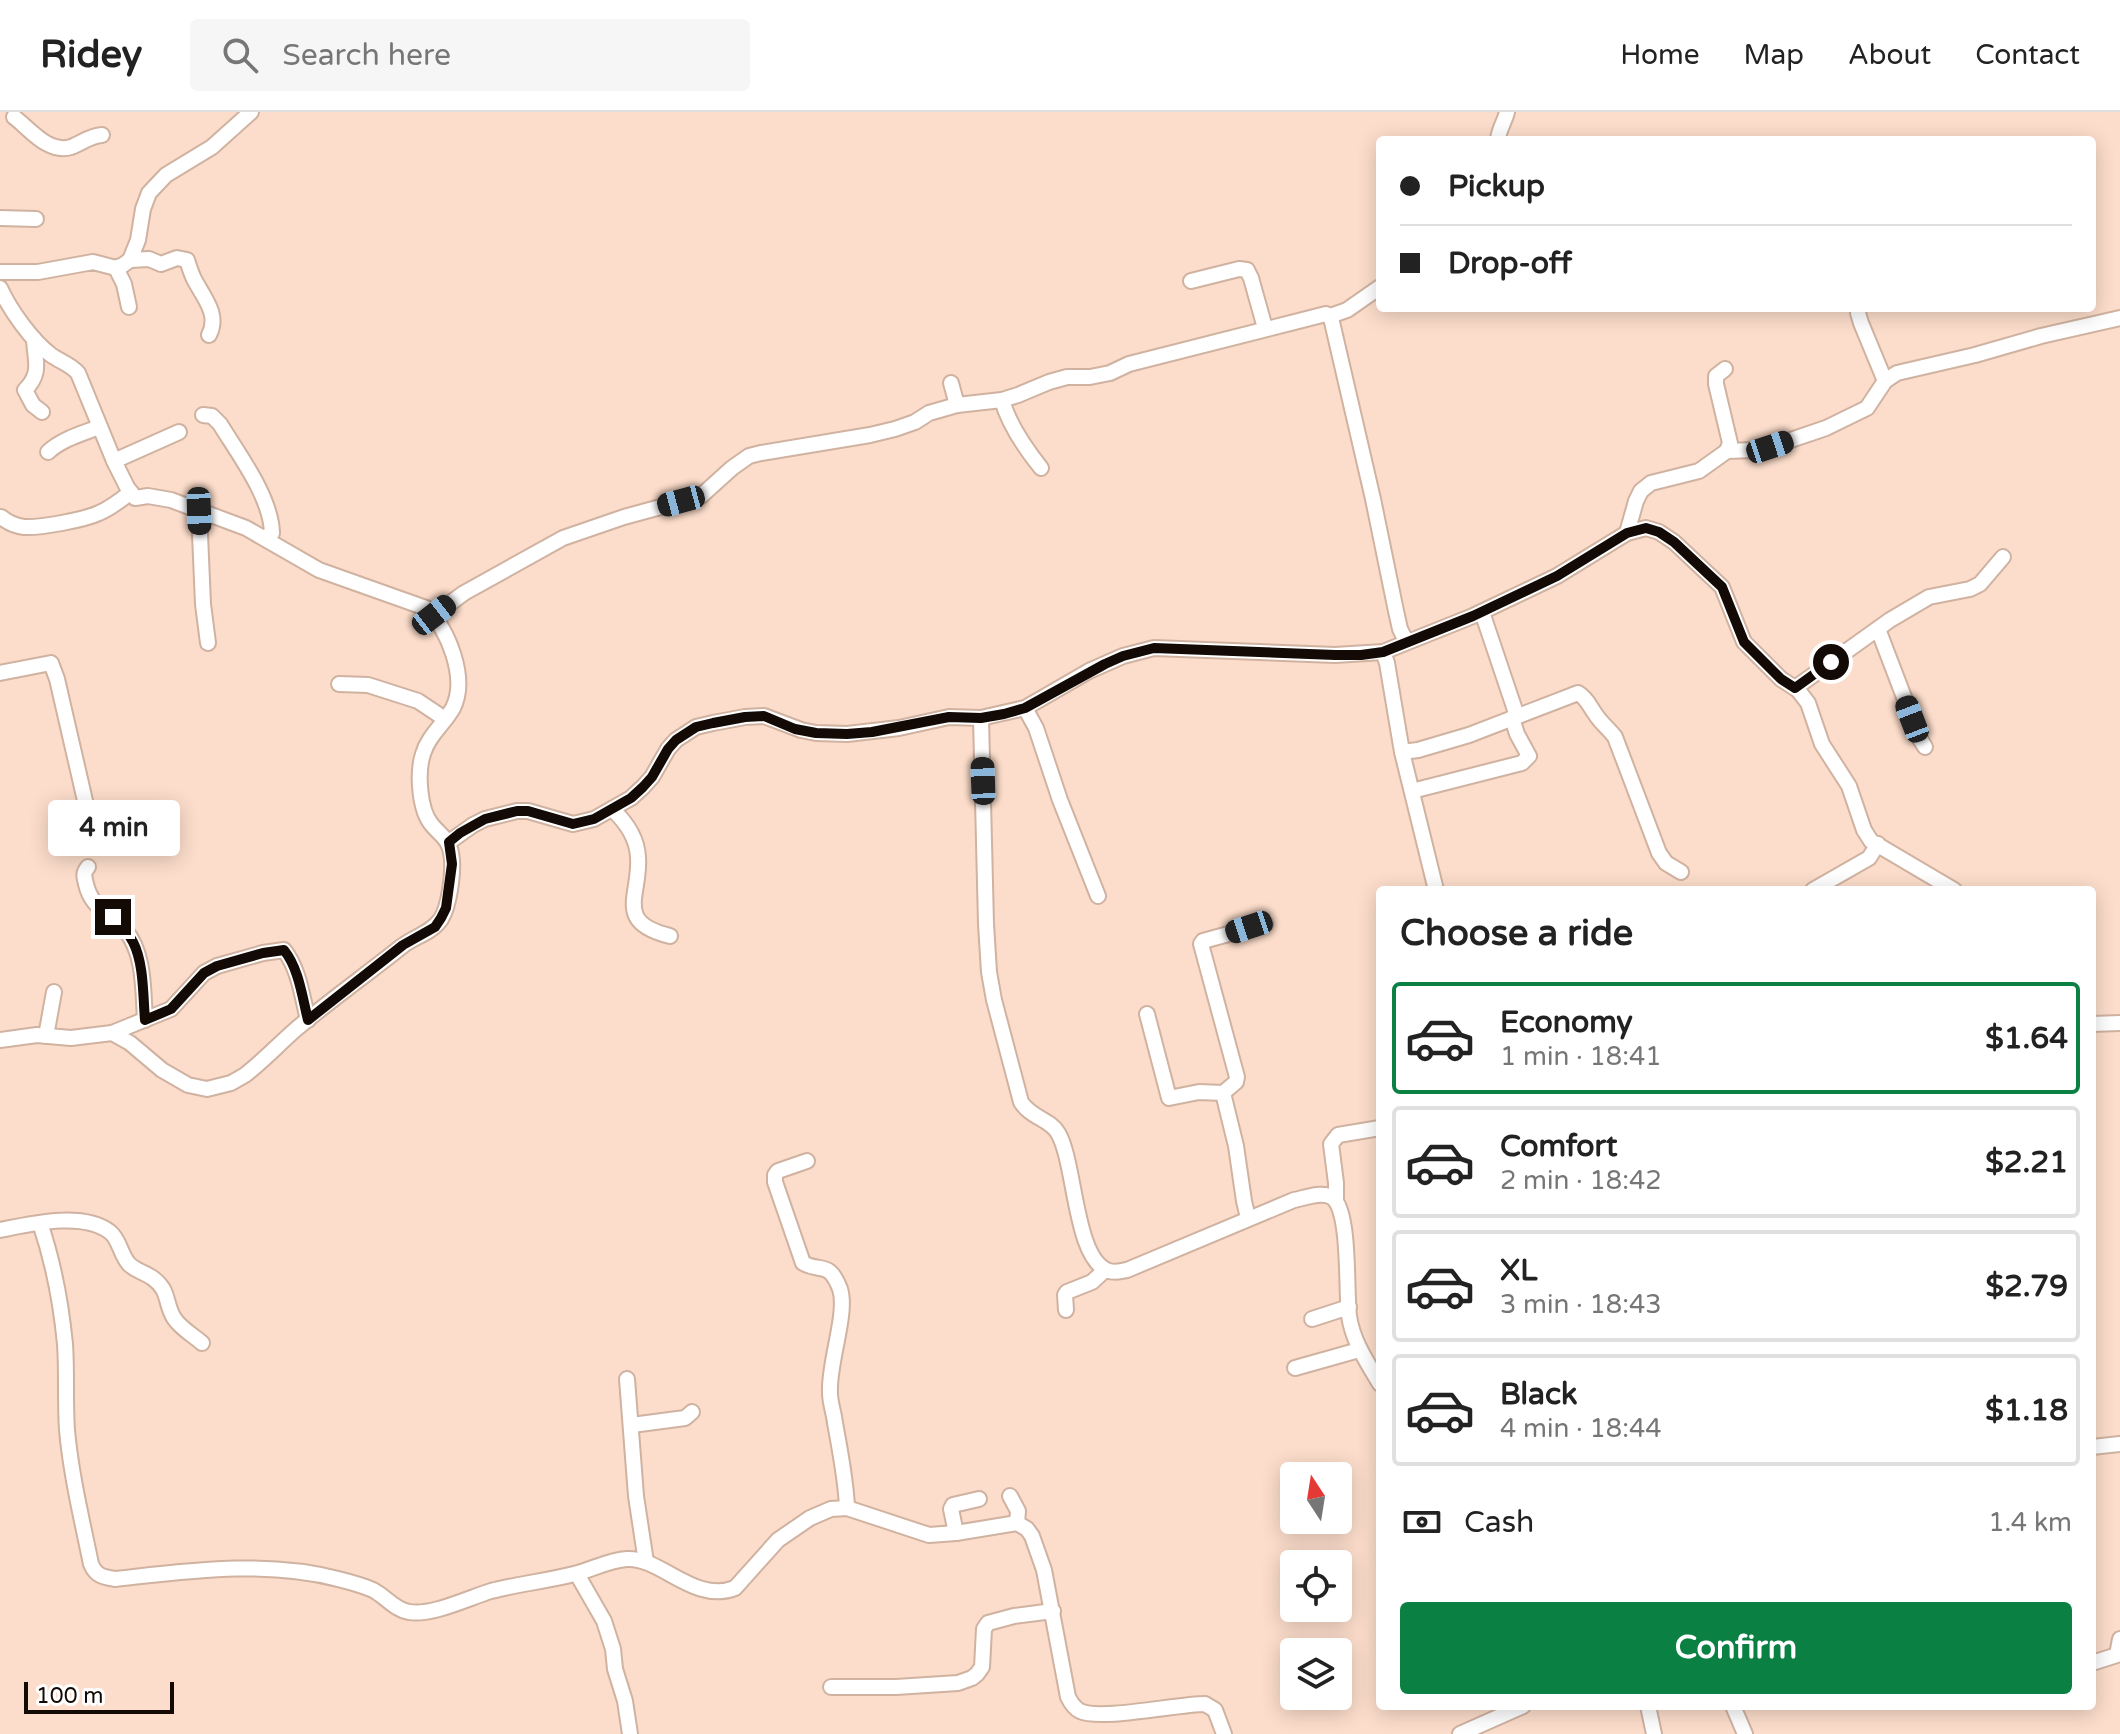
<!DOCTYPE html>
<html lang="en">
<head>
<meta charset="utf-8">
<style>
  body { margin:0; font-family:"Varela Round",sans-serif; background:#f6f6f6; color:#222; height:100vh; display:flex; flex-direction:column; font-size:30px; white-space:nowrap }
  * { box-sizing:border-box; margin:0 }
  p { font-size:26px; color:#767676 }
  .icon { flex:none; width:44px; height:44px; fill:none; stroke:currentColor; stroke-width:2; stroke-linecap:round; stroke-linejoin:round }
  .map { position:relative; flex:1; overflow:hidden }
  .panel { position:absolute; left:1376px; top:774px; width:720px; height:824px; display:flex; flex-direction:column; background:#fff; border-radius:8px; box-shadow:0 4px 20px #0003 }
  .panel>* { flex:none }
  .banner { position:absolute; left:1376px; top:24px; width:720px; height:176px; border-radius:8px; box-shadow:0 4px 20px #0003; display:grid; align-content:center; height:176px; padding:0 24px; background:#fff }
  .needle { width:52px; rotate:348deg }
  .tools { position:absolute; left:1280px; top:1350px; display:grid; gap:16px }
  .tools a { display:grid; place-items:center; width:72px; height:72px; border-radius:8px; background:#fff; box-shadow:0 4px 20px #0003; font-size:40px }
  .scale { position:absolute; left:24px; bottom:20px; width:150px; box-sizing:border-box; padding-left:8px; border:4px solid #140a05; border-top:0; font-size:22px; line-height:28px; white-space:nowrap; color:#140a05; -webkit-text-stroke:6px #fff; paint-order:stroke }
  .end { position:absolute; width:36px; height:36px; margin:-18px; border:10px solid #140a05; background:#fff; box-shadow:0 0 0 4px #fff }
  .from { border-radius:50% }
  .bubble { position:absolute; height:56px; border-radius:8px; background:#fff; box-shadow:0 4px 20px #0003; font-size:26px; font-weight:800; line-height:56px; text-align:center }
  .car { position:absolute; width:24px; height:48px; margin:-24px -12px; border-radius:10px; box-shadow:0 0 6px 2px #0007; background:linear-gradient(#222 24%,#8ab4d8 0 40%,#222 0 76%,#8ab4d8 0 86%,#222 0) }
  .banner b { display:flex; align-items:center; gap:28px; height:76px; font-size:30px }
  .banner b+b { border-top:2px solid #e0e0e0 }
  .banner i { width:20px; height:20px; background:#222 }
  ul { padding:0; list-style:none }
  li { display:flex; align-items:center; gap:24px; height:112px; margin:0 16px 12px; padding:0 8px; border:4px solid #e0e0e0; border-radius:8px }
  li div { flex:1 }
  li b { display:block; font-size:30px }
  li em { font-style:normal; font-weight:800 }
  li.current { border-color:#0b8043 }
  li>.icon { width:72px; height:72px; stroke-width:1.5 }
  h2 { padding:0 24px; font-size:36px; line-height:96px }
  .pay { display:flex; align-items:center; gap:20px; height:88px; padding:0 24px; font-size:30px }
  .pay p { margin-inline-start:auto }
  .button { display:flex; gap:16px; margin-top:auto; padding:16px 24px }
  .button a { flex:1; height:92px; border-radius:8px; background:#0b8043; color:#fff; font-size:32px; font-weight:800; line-height:92px; text-align:center }
  header { display:flex; align-items:center; gap:48px; box-sizing:border-box; height:112px; padding:0 40px; background:#fff; border-bottom:2px solid #e0e0e0 }
  header strong { font-size:38px }
  nav { display:flex; gap:44px; margin-inline-start:auto; font-size:28px }
  .search { width:560px; height:72px; background:#f6f6f6; display:flex; align-items:center; gap:20px; box-sizing:border-box; padding:0 28px; border-radius:8px; color:#767676; font-size:30px }
  .map>svg:first-child { display:block }
  .lines { fill:none; stroke-linecap:round; stroke-linejoin:round }
  .minor-casing { stroke:#d0b2a1; stroke-width:18 }
  .minor { stroke:#fff; stroke-width:14 }
  .route { stroke:#140a05; stroke-width:10 }
</style>
</head>
<body>
<header>
<strong>Ridey</strong>
<div class="search"><svg class="icon" aria-label="search" viewBox="0 0 24 24"><circle cx="10" cy="10" r="6"/><path d="M15 15l6 6"/></svg>Search here</div>
<nav><a>Home</a><a>Map</a><a>About</a><a>Contact</a></nav>
</header>
<div class="map">
<svg width="2120" height="1622" viewBox="0 0 2120 1622">
  <rect width="100%" height="100%" fill="#fcddcb"/>
  <g class="lines">
    <!-- minor casing -->
    <g class="minor-casing">
      <g id="minor">
        <path d="M14,5C30,17 48,42 71,35C82,31 89,24 102,23"/>
        <path d="M1498,28C1498,19 1505,9 1507,0"/>
        <path d="M0,106L36,107"/>
        <path d="M130,148L149,147L161,152L177,146L187,148C189,154 191,161 194,167C203,185 220,202 209,223"/>
        <path d="M116,156L124,172L129,195"/>
        <path d="M0,160H38L93,150L116,156L123,153L130,148L138,128L143,97L149,81L166,63L212,35L251,0"/>
        <path d="M1191,169L1239,157L1247,158L1251,166L1265,216"/>
        <path d="M0,176C10,198 32,229 51,243C61,250 70,252 78,261L114,349L127,375L135,386L148,384L171,388L246,416L319,458L426,496C448,517 468,566 453,596C444,612 428,624 423,642C417,660 419,698 432,713C444,727 450,727 452,748C453,763 449,795 441,807C432,821 413,825 401,835C366,863 329,889 295,918C278,933 263,949 245,963L231,971L207,977L188,973L162,958L130,931L112,921L71,926L37,923L0,928"/>
        <path d="M1859,196L1858,201L1861,211L1885,269"/>
        <path d="M1330,204L1347,198L1380,175"/>
        <path d="M34,227C35,249 42,261 25,278L33,293L42,300"/>
        <path d="M1725,257L1716,264V272L1730,331L1727,339"/>
        <path d="M951,271L957,293"/>
        <path d="M1002,288C1009,313 1025,336 1041,356"/>
        <path d="M203,303L212,304L220,312C239,343 271,385 272,421L264,426"/>
        <path d="M48,340C62,327 81,322 99,315"/>
        <path d="M114,349L179,320"/>
        <path d="M199,399L203,492L208,531"/>
        <path d="M1,405C7,410 15,414 24,415C40,416 84,408 99,401C111,396 121,388 131,380"/>
        <path d="M1627,421L1636,389L1641,379L1651,371L1699,359L1727,339L1754,338L1770,335L1826,316L1867,296L1885,269L1897,261L1975,243L2041,224L2120,206"/>
        <path d="M1482,500L1517,604"/>
        <path d="M434,503L464,481L563,426L624,405L701,384L732,356L749,344L761,341L870,323L895,317L915,310L929,301L957,293L1002,288L1018,283L1049,270L1067,265H1090L1110,261L1129,252L1326,202L1330,204L1332,210L1373,387L1396,499L1400,517L1406,529"/>
        <path d="M1878,517L1920,627L1925,635"/>
        <path d="M1383,540L1387,551L1402,640L1436,778"/>
        <path d="M0,561L51,551L57,567L92,719"/>
        <path d="M339,572L368,573L418,589L445,607"/>
        <path d="M1795,576L1890,508L1929,485L1970,477L1980,472L2003,445"/>
        <path d="M1025,596L1036,616L1060,688L1098,784"/>
        <path d="M981,606L986,812L989,860L994,888L1021,990C1031,1006 1050,1007 1058,1021C1076,1051 1074,1148 1109,1159C1115,1161 1121,1159 1127,1158L1294,1088C1305,1086 1326,1077 1335,1088C1350,1107 1346,1179 1349,1204C1353,1230 1367,1250 1380,1272"/>
        <path d="M1402,640L1418,638L1469,623L1578,581C1588,587 1589,594 1596,603C1601,611 1609,617 1615,625L1659,741L1666,751L1681,760"/>
        <path d="M1412,679L1522,651L1529,644L1517,622L1512,606"/>
        <path d="M612,697C625,709 637,726 638,745C641,783 613,810 670,824"/>
        <path d="M449,730L473,713L485,707L517,699H528L573,712L594,707L631,686L643,675L652,665L668,637L676,628L696,615L713,611L745,605L764,604L801,618L816,621L847,622L899,616L949,605L981,606L1025,596L1089,559L1123,544L1154,536L1335,543L1383,540L1473,504L1557,464L1627,421L1646,416L1659,420L1674,430L1722,475L1744,530L1781,567L1798,578L1808,591L1822,632L1849,674L1864,718L1871,729L1954,778"/>
        <path d="M88,755C83,761 84,764 86,772C92,798 110,799 125,818C145,841 143,880 145,908"/>
        <path d="M1813,778L1869,746L1878,732"/>
        <path d="M1147,902L1169,986L1199,980L1223,981L1236,1034L1244,1089L1248,1106"/>
        <path d="M2092,912L2120,911"/>
        <path d="M112,921L171,897L204,861L217,854L263,841L284,838C299,857 302,884 308,908"/>
        <path d="M46,924L54,880"/>
        <path d="M1223,981L1236,970L1237,965L1201,832L1203,829L1265,812"/>
        <path d="M807,1049L778,1059L775,1063V1070L803,1151C821,1161 829,1148 840,1177C848,1201 828,1252 830,1281C830,1291 834,1301 835,1311C840,1339 846,1368 847,1396"/>
        <path d="M1336,1088V1071L1331,1032L1338,1023L1380,1016"/>
        <path d="M40,1111C53,1149 61,1191 65,1232C67,1260 65,1289 67,1318C71,1363 82,1408 91,1452C96,1464 103,1465 115,1467C189,1459 265,1448 338,1467C350,1470 362,1473 373,1478C385,1484 395,1498 409,1500C432,1504 468,1486 491,1479C518,1472 547,1469 574,1462C591,1458 609,1448 627,1447C661,1445 694,1492 735,1476L778,1428L810,1406L831,1397L847,1396L929,1423L956,1421L1017,1411L1027,1417L1032,1424L1044,1458L1068,1585C1071,1591 1074,1596 1080,1599C1100,1609 1178,1592 1205,1592L1215,1598L1224,1622"/>
        <path d="M0,1118C30,1112 83,1099 110,1120C120,1128 120,1142 129,1152C137,1161 152,1160 163,1177C168,1186 168,1197 174,1206C180,1216 193,1223 202,1231"/>
        <path d="M1066,1198L1065,1183L1067,1180L1092,1170L1105,1158"/>
        <path d="M1312,1207L1349,1195"/>
        <path d="M1295,1256L1359,1238"/>
        <path d="M627,1267L636,1384L646,1450"/>
        <path d="M632,1313L685,1306L692,1300"/>
        <path d="M2092,1335L2120,1332"/>
        <path d="M1010,1384L1018,1399L1017,1411"/>
        <path d="M956,1421L951,1397L953,1393L979,1387"/>
        <path d="M577,1462L604,1509L613,1537L615,1557L625,1589L630,1622"/>
        <path d="M2092,1551L2117,1543L2120,1527"/>
        <path d="M831,1575H896L958,1571L972,1566L977,1562L982,1555L984,1517L988,1511L1014,1504L1053,1499"/>
        <path d="M1648,1594L1654,1622"/>
        <path d="M1733,1594L1745,1622"/>
        <path d="M1460,1622L1523,1594"/>
      </g>
    </g>
    <!-- minor -->
    <use href="#minor" class="minor"/>
  </g>
  <g class="lines">
    <!-- route -->
    <path class="route" d="M113,805C121,813 128,820 133,830C144,851 143,885 145,908L171,897L204,861L217,854L263,841L284,838C299,857 302,884 308,908L403,833L435,815L441,806L446,796L452,752L449,730L460,721L485,707L517,699H528L573,712L594,707L631,686L643,675L652,665L668,637L676,628L696,615L713,611L745,605L764,604L795,617L816,621L847,622L872,620L949,605L981,606L1004,602L1025,596L1105,552L1123,544L1154,536L1335,543H1361L1383,540L1473,504L1557,464L1627,421L1646,416L1659,420L1674,430L1722,475L1744,530L1781,567L1795,576L1831,550"/>
  </g>
</svg>
<div class="tools">
<a><svg class="needle" viewBox="-14 -14 28 28"><path d="M0-13l5 13h-10z" fill="#e53935"/><path d="M0 13l5-13h-10z" fill="#767676"/></svg></a>
<a><svg class="icon" aria-label="locate" viewBox="0 0 24 24"><circle cx="12" cy="12" r="6"/><path d="M12 2v4M12 18v4M2 12h4M18 12h4"/></svg></a>
<a><svg class="icon" aria-label="layers" viewBox="0 0 24 24"><path d="M12 4l9 5-9 5-9-5zM3 14l9 5 9-5"/></svg></a>
</div>
<div class="scale">100 m</div>
<i class="end from" style="left:1831px;top:550px"></i>
<i class="end" style="left:113px;top:805px"></i>
<div class="bubble" style="left:48px;top:688px;width:132px">4 min</div>
<i class="car" style="left:1770px;top:335px;rotate:72deg"></i>
<i class="car" style="left:681px;top:389px;rotate:255deg"></i>
<i class="car" style="left:199px;top:399px;rotate:178deg"></i>
<i class="car" style="left:434px;top:503px;rotate:52deg"></i>
<i class="car" style="left:1912px;top:607px;rotate:339deg"></i>
<i class="car" style="left:983px;top:669px;rotate:358deg"></i>
<i class="car" style="left:1249px;top:815px;rotate:252deg"></i>
<div class="banner">
<b><i class="from"></i>Pickup</b>
<b><i></i>Drop-off</b>
</div>
<section class="panel">
<h2>Choose a ride</h2>
<ul>
<li class="current"><svg class="icon" aria-label="car" viewBox="0 0 24 24"><path d="M5 17H2v-5l4-1 3-4h7l3 4 3 1v5h-3M9 17h6M6 11h13"/><circle cx="7" cy="17" r="2"/><circle cx="17" cy="17" r="2"/></svg><div><b>Economy</b><p>1 min · 18:41</p></div><em>$1.64</em></li>
<li><svg class="icon" aria-label="car" viewBox="0 0 24 24"><path d="M5 17H2v-5l4-1 3-4h7l3 4 3 1v5h-3M9 17h6M6 11h13"/><circle cx="7" cy="17" r="2"/><circle cx="17" cy="17" r="2"/></svg><div><b>Comfort</b><p>2 min · 18:42</p></div><em>$2.21</em></li>
<li><svg class="icon" aria-label="car" viewBox="0 0 24 24"><path d="M5 17H2v-5l4-1 3-4h7l3 4 3 1v5h-3M9 17h6M6 11h13"/><circle cx="7" cy="17" r="2"/><circle cx="17" cy="17" r="2"/></svg><div><b>XL</b><p>3 min · 18:43</p></div><em>$2.79</em></li>
<li><svg class="icon" aria-label="car" viewBox="0 0 24 24"><path d="M5 17H2v-5l4-1 3-4h7l3 4 3 1v5h-3M9 17h6M6 11h13"/><circle cx="7" cy="17" r="2"/><circle cx="17" cy="17" r="2"/></svg><div><b>Black</b><p>4 min · 18:44</p></div><em>$1.18</em></li>
</ul>
<div class="pay"><svg class="icon" aria-label="cash" viewBox="0 0 24 24"><path d="M3 7h18v10H3z"/><circle cx="12" cy="12" r="2"/></svg>Cash<p>1.4 km</p></div>
<div class="button"><a>Confirm</a></div>
</section>
</div>
</body>
</html>
